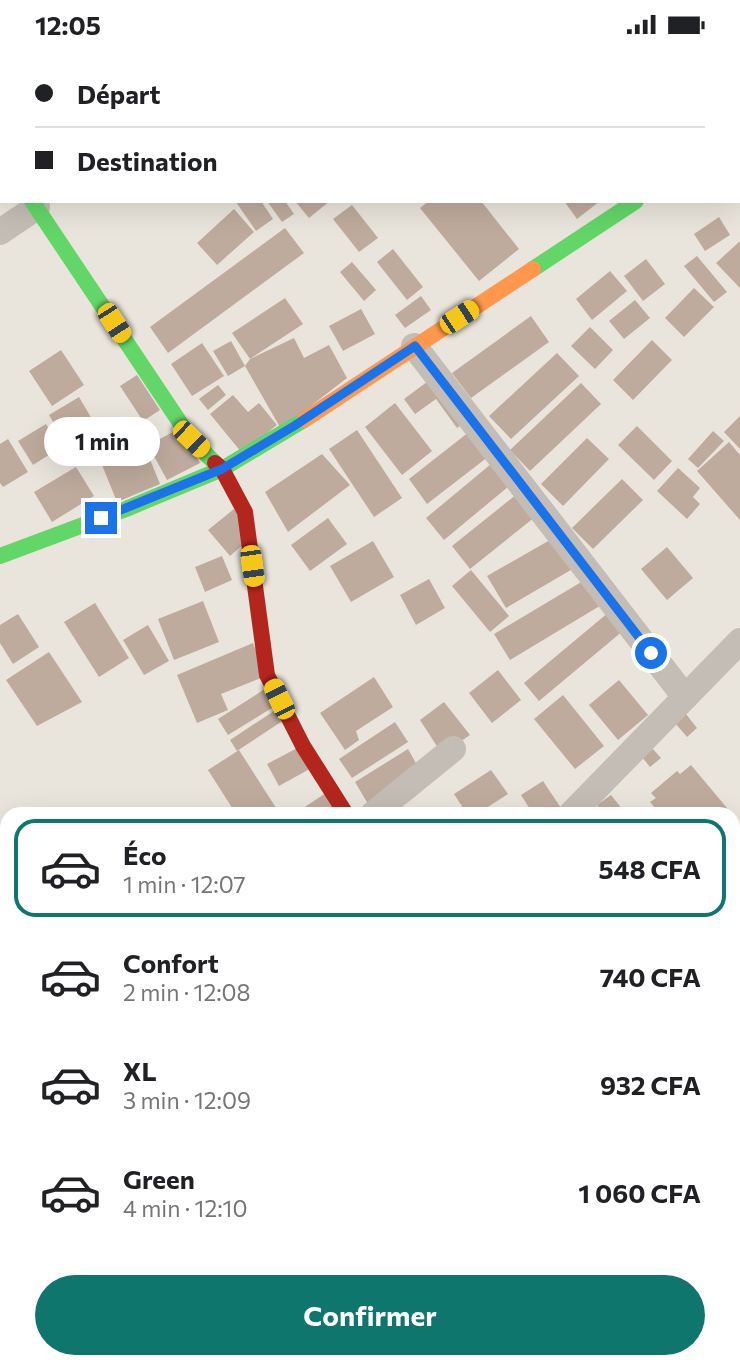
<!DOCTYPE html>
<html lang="fr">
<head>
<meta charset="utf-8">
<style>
  body { margin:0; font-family:Commissioner,sans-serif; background:#f2f2f2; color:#202124; height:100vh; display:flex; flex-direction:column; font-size:26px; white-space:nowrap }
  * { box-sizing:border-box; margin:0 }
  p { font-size:23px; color:#757577 }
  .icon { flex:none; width:38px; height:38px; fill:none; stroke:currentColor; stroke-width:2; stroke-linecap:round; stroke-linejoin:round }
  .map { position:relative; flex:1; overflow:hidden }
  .side { position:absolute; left:0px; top:758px; width:740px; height:562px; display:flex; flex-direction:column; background:#fff; border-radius:21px 21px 0 0; box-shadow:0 7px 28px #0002 }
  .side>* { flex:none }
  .banner { position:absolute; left:0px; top:0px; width:740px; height:154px; box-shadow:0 7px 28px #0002; display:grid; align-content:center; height:154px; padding:0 35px; background:#fff }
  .end { position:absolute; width:32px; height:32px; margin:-16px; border:9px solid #1a73e8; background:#fff; box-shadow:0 0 0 4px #fff }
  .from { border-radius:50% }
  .bubble { position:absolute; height:49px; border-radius:24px; background:#fff; box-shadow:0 7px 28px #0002; font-size:23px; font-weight:700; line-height:49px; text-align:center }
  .car { position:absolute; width:21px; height:42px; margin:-21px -10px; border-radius:9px; box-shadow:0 0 5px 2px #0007; background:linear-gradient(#f5c518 24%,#345 0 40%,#f5c518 0 76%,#345 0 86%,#f5c518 0) }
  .banner b { display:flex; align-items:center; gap:24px; height:66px; font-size:26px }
  .banner b+b { border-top:2px solid #e0e0e0 }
  .banner i { width:18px; height:18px; background:#202124 }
  ul { padding:12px 0 0; list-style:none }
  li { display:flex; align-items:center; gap:21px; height:98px; margin:0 14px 10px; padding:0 21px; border:4px solid transparent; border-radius:21px }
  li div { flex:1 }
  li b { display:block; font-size:26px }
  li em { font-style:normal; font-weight:700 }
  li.selected { border-color:#0f766e }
  li>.icon { width:63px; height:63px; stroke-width:1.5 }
  .button { display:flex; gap:14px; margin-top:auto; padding:14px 35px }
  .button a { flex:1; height:80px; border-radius:42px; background:#0f766e; color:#fff; font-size:28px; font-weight:700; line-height:80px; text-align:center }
  .status { display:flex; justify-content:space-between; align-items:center; height:49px; padding:0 35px; background:#fff; direction:ltr }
  .status svg { height:19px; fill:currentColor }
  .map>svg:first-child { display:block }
  .building { fill:#beab9d }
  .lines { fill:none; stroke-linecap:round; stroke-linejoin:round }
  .street { stroke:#c3bdb5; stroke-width:26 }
  .fast { stroke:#63d668; stroke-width:16 }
  .slow { stroke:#ff974d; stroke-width:16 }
  .jam { stroke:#b3261e; stroke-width:16 }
  .route { stroke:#1a73e8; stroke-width:9 }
</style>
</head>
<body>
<div class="status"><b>12:05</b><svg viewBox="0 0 49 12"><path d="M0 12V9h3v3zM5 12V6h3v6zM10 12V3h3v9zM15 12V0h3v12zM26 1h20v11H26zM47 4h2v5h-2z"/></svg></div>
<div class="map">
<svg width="740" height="1319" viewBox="0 0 740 1319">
  <rect width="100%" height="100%" fill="#eae5dc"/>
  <!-- building -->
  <g class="building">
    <path d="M238,152H261L273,170L256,182L236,153Z"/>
    <path d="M267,152H285L294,165L282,173Z"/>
    <path d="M295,152H330L309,169Z"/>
    <path d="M429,152H481L519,200L479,232L420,159Z"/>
    <path d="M564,152H600L577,170Z"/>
    <path d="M352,156L378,189L359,203L333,170Z"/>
    <path d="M234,160L254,183L217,216L197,194Z"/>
    <path d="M719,168L730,186L705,202L694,185Z"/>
    <path d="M285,179L304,204L168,304L150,278Z"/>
    <path d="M739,193L740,194V239L716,214Z"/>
    <path d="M393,200L423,238L407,251L377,213Z"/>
    <path d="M697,207L727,243L714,253L684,217Z"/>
    <path d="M646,210L665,235L643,252L624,227Z"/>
    <path d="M352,213L376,241L364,252L340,223Z"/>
    <path d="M610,222L627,242L592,271L576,250Z"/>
    <path d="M694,239L714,258L684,288L665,269Z"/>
    <path d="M421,247L431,261L405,279L395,266Z"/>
    <path d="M285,249L303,275L250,310L232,284Z"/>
    <path d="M635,251L650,269L624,290L609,272Z"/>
    <path d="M361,260L375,285L343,302L329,277Z"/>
    <path d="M531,267L549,293L471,349L452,324Z"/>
    <path d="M590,278L613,301L595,320L571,297Z"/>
    <path d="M294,289L304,309L329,296L347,329L281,380L245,317L250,310Z"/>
    <path d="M652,291L672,311L633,351L613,331Z"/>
    <path d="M231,292L245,317L228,327L213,302Z"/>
    <path d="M202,294L224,327L192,347L171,315Z"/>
    <path d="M61,301L84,336L52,357L29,322Z"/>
    <path d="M557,304L579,327L511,390L489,367Z"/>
    <path d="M137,326L160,361L143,372L120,337Z"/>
    <path d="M435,327L468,371L457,379L436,350L415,365L404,350Z"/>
    <path d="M581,334L601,355L530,422L510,401Z"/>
    <path d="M218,336L226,346L208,361L199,350Z"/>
    <path d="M233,346L248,363L259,354L277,376L242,404L210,365Z"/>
    <path d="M79,348L99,382L69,400L49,366Z"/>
    <path d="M395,354L432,402L402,426L365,378Z"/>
    <path d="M740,367V400L724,383Z"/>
    <path d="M46,375L60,399L33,416L18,392Z"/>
    <path d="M637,377L672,412L654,431L618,396Z"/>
    <path d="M181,379L200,414L167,431L148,396Z"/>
    <path d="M474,379L493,404L427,455L409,430Z"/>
    <path d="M357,381L402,449L374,468L329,400Z"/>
    <path d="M713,382L724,392L698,419L688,410Z"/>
    <path d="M587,389L609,410L563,457L541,435Z"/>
    <path d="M8,390L28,423L3,438L0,434V395Z"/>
    <path d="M729,393L740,406V471L697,422Z"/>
    <path d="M145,398L160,435L117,453L102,416Z"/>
    <path d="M322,405L350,436L288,483L265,443Z"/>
    <path d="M497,410L515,432L444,491L426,469Z"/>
    <path d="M76,418L94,447L52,473L34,443Z"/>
    <path d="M678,419L700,439L693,448L700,455L687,470L657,442Z"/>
    <path d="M622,430L643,451L593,500L572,479Z"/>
    <path d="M522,441L540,464L470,520L452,497Z"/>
    <path d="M234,460L255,485L230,507L208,481Z"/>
    <path d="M328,469L347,495L310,522L291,496Z"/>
    <path d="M557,487L576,518L506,559L487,527Z"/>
    <path d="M373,492L394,528L351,553L330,517Z"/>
    <path d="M667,498L693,529L667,551L641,520Z"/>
    <path d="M222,507L232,531L205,543L195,518Z"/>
    <path d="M471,521L509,567L490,583L452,537Z"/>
    <path d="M588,529L603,555L510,611L494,585Z"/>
    <path d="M429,530L445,559L416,576L400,546Z"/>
    <path d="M203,552L219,593L174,611L158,570Z"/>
    <path d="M95,554L129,609L99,628L64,573Z"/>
    <path d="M609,563L624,581L539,652L524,634Z"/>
    <path d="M18,565L39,598L13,615L0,594V576Z"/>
    <path d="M148,576L169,612L144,626L123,591Z"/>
    <path d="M253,594L266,627L221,645L228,661L197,674L177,626Z"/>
    <path d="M49,603L82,653L37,677L6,631Z"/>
    <path d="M498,621L521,651L492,674L469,644Z"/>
    <path d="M374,628L393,658L356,682L359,691L345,701L320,664Z"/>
    <path d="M619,631L648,666L618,691L589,656Z"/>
    <path d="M268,638L278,655L228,686L218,670Z"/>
    <path d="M563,646L604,697L575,720L534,670Z"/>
    <path d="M444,653L470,686L442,705L420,671Z"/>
    <path d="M280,658L287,669L237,702L230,691Z"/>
    <path d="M686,665L697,679L687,688L675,674Z"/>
    <path d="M395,673L408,693L352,729L339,710Z"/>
    <path d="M303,696L315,717L279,737L267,715Z"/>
    <path d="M408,700L421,723L368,755L355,733Z"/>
    <path d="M653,700L661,709L650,718L642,708Z"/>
    <path d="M239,701L280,765H236L208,721Z"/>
    <path d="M691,716L732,765H660L650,753L656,749L651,744L677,722L680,725Z"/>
    <path d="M491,721L508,745L477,765H467L454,745Z"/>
    <path d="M543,732L565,765H533L521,746Z"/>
    <path d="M332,740L341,765H294Z"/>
    <path d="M611,746L623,761L618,765H603L597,756Z"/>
    <path d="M733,856L740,862V875L733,883Z"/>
    <path d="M733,920L740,925V940L733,949Z"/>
    <path d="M740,961V1004L733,996V967Z"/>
    <path d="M740,1050V1089L733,1095V1055Z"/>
    <path d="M0,1112L7,1125V1138L0,1142Z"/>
    <path d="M740,1143V1200L738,1201L733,1196V1149Z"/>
    <path d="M6,1165L7,1204L0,1205V1166Z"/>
    <path d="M7,1207V1233L0,1237V1211Z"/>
    <path d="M7,1241V1282L0,1270V1245Z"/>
    <path d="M7,1306V1312H16L19,1319H0V1310Z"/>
    <path d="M23,1312H56L60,1319H27Z"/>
    <path d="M83,1312H118L122,1319H87Z"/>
    <path d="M196,1312H213L217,1319H187Z"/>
    <path d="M281,1312H303L308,1319H286Z"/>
    <path d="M307,1312H329L333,1319H312Z"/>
    <path d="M392,1312H440L445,1319H397Z"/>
    <path d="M528,1312H564L562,1319H533Z"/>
    <path d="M685,1312H715L706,1319H690Z"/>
  </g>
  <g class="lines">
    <!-- street -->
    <g class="street">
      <path d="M644,0L645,2"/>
      <path d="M162,2L164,0"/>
      <path d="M0,115L2,117"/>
      <path d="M738,116L740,117"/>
      <path d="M0,183L37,158"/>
      <path d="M414,297L685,648"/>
      <path d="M373,765L453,700"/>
      <path d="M571,765L740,592"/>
      <path d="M733,1019L740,1026"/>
      <path d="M0,1083L7,1093"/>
      <path d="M733,1301L740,1309"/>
      <path d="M502,1312L506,1319"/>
      <path d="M151,1319L159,1312"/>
      <path d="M567,1319L574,1312"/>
    </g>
    <!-- fast -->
    <g class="fast">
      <path d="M32,152L191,390L215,414"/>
      <path d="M533,220L636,152"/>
      <path d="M0,507L126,460L222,420L304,371"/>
    </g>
    <!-- slow -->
    <g class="slow">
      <path d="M738,85L740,84"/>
      <path d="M304,371L533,220"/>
    </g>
    <!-- jam -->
    <path class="jam" d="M215,414L222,420L245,463L267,626L303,697L346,765"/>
  </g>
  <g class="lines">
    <!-- route -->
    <path class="route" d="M101,469L222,420L294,377L415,297L651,604"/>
  </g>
</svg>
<i class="end from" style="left:651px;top:604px"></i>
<i class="end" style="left:101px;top:469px"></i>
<div class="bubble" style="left:44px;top:368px;width:116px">1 min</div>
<i class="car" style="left:459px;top:268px;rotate:57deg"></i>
<i class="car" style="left:114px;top:274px;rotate:147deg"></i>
<i class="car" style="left:191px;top:390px;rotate:134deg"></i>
<i class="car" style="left:252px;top:517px;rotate:172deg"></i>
<i class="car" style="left:279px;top:650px;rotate:334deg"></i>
<div class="banner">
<b><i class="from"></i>Départ</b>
<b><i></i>Destination</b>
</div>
<section class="side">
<ul>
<li class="selected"><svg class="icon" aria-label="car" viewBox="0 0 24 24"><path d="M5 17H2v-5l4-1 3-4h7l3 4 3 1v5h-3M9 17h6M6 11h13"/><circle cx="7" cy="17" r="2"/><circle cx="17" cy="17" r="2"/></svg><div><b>Éco</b><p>1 min · 12:07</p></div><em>548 CFA</em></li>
<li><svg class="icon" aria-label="car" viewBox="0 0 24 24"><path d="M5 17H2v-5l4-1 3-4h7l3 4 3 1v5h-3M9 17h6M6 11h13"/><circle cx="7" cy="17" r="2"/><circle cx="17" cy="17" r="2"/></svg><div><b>Confort</b><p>2 min · 12:08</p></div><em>740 CFA</em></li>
<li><svg class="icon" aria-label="car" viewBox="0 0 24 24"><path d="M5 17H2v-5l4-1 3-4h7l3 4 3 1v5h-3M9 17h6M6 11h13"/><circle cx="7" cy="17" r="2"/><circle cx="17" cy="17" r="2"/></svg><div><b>XL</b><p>3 min · 12:09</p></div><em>932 CFA</em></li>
<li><svg class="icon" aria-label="car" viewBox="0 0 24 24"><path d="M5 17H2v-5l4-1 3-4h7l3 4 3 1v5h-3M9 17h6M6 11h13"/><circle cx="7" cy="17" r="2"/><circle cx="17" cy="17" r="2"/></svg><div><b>Green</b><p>4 min · 12:10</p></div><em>1 060 CFA</em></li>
</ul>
<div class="button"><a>Confirmer</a></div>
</section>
</div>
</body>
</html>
